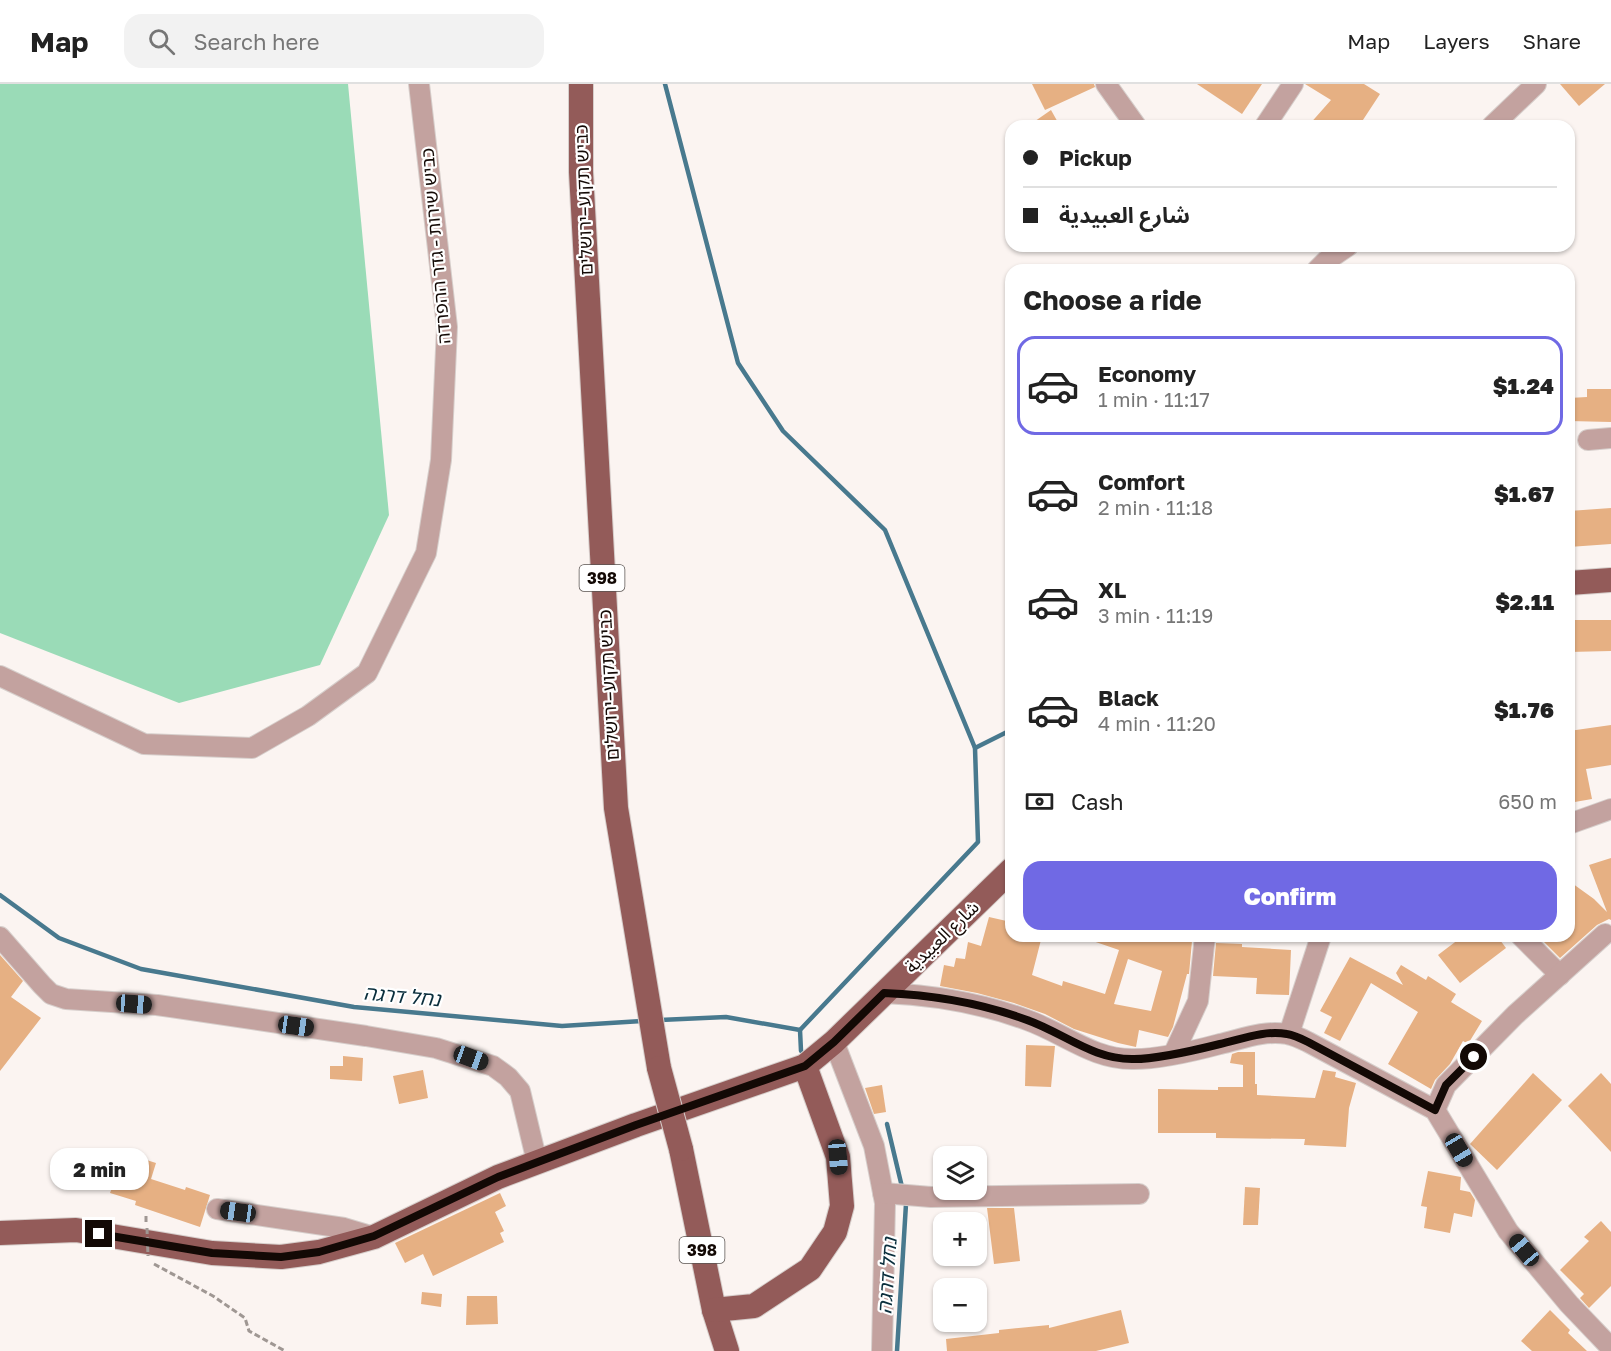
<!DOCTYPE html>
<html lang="en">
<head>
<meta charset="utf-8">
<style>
  body { margin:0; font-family:"Golos Text","Noto Sans Arabic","Noto Sans Hebrew",sans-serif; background:#f2f2f2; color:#222; height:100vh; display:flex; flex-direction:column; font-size:22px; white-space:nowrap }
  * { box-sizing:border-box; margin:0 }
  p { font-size:20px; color:#767676 }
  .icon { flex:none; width:33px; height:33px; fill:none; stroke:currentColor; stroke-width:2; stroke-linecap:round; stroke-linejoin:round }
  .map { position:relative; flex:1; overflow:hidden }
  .drawer { position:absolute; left:1005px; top:180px; width:570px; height:678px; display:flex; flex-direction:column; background:#fff; border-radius:18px; box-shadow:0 2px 4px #0004 }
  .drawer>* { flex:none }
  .hud { position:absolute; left:1005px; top:36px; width:570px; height:132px; border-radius:18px; box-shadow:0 2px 4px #0004; display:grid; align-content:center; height:132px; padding:0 18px; background:#fff }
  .controls { position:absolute; left:933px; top:1062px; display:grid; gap:12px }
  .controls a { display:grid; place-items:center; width:54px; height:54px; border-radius:12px; background:#fff; box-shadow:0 2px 4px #0004; font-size:30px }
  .end { position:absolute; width:27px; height:27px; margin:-14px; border:8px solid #130905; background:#fff; box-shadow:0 0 0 3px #fff }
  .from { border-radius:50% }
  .bubble { position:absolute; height:42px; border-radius:18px; background:#fff; box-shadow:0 2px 4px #0004; font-size:20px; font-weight:800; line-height:42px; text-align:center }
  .car { position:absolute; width:18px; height:36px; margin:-18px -9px; border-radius:8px; box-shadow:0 0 4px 2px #0007; background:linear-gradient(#222 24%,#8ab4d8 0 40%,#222 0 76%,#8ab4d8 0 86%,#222 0) }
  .hud b { display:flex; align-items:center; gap:21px; height:57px; font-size:22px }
  .hud b+b { border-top:2px solid #e0e0e0 }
  .hud i { width:15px; height:15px; background:#222 }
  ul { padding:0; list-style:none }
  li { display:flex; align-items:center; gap:18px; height:99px; margin:0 12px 9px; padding:0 6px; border:3px solid transparent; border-radius:18px }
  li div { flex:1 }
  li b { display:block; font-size:22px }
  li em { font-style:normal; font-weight:800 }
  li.selected { border-color:#7069e4 }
  li>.icon { width:54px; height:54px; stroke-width:1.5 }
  h2 { padding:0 18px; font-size:27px; line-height:72px }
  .pay { display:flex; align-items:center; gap:15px; height:66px; padding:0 18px; font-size:22px }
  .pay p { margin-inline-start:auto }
  .cta { display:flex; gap:12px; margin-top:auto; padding:12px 18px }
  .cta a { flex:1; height:69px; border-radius:18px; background:#7069e4; color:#fff; font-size:24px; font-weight:800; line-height:69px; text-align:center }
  header { display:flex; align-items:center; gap:36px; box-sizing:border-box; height:84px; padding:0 30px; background:#fff; border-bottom:2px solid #e0e0e0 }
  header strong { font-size:28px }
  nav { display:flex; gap:33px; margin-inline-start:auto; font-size:21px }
  .search { width:420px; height:54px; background:#f2f2f2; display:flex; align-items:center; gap:15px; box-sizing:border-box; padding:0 21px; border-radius:18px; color:#767676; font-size:22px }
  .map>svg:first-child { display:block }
  .green { fill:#9adbb7 }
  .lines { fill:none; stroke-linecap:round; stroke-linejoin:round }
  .stream { stroke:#48798e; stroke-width:4.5 }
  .building { fill:#e6b083; fill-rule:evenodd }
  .minor-casing { stroke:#d6cecb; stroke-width:22 }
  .major-casing { stroke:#d6cecb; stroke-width:26 }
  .path { stroke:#9f9793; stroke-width:3; stroke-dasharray:6 3; stroke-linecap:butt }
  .minor { stroke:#c3a29f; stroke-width:20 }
  .major { stroke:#935b59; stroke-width:24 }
  .major-bridge-casing { stroke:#d6cecb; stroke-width:26; stroke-linecap:butt }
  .path-bridge { stroke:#9f9793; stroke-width:3; stroke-dasharray:6 3; stroke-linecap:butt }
  .major-bridge { stroke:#935b59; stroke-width:24 }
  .route { stroke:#130905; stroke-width:8 }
  .labels { text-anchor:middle; stroke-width:4.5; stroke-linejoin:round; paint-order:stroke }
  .shield { fill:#fff; stroke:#5a5350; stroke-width:1.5 }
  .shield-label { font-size:16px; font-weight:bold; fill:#130905 }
  .street-label { font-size:18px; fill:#130905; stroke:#fff }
  .water-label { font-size:20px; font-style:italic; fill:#0a2e3c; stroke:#fff }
</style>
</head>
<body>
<header>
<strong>Map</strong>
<div class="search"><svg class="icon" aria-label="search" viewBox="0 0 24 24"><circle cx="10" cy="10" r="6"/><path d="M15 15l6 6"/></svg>Search here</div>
<nav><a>Map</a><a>Layers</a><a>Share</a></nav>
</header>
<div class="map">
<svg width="1611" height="1267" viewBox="0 0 1611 1267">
  <rect width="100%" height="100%" fill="#fbf4f1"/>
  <!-- green -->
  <path class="green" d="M0,0H348L389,431L320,581L179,619L0,549Z"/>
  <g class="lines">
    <!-- stream -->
    <g class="stream">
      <path d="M665,0L738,279L783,347L885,446L975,664L978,758L800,946"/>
      <path d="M975,664L1011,646"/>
      <path d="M0,811L59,854L141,885L354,923L562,942L642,937"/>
      <path d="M660,936L726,933L800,946L801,967"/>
      <path d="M887,1040L902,1103"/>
      <path d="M897,1267L906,1120"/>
    </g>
  </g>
  <!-- building -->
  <g class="building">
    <path d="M1032,0H1094L1095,3L1045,26Z"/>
    <path d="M1197,0H1262L1242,30Z"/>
    <path d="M1305,0H1364L1380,10L1359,42H1308L1331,16Z"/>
    <path d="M1560,0H1605L1579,22Z"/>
    <path d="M1051,26L1060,42H1028Z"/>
    <path d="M1587,305H1611V338L1569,337V314L1587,313Z"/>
    <path d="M1611,424V460L1569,463V427Z"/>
    <path d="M1569,536H1611V567L1569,568Z"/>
    <path d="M1611,641V681L1586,685L1592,715L1569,719V647Z"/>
    <path d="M1611,774V836L1609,835L1597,841L1560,874L1544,858L1552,852H1569V797L1594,815L1607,828L1589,781Z"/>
    <path d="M989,833L1011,838V852H1042L1032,891L1062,902L1063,897L1105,910L1119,866L1084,854V852H1178L1192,857L1189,890H1187L1173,943L1168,953L1139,946L1136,963L1118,959L1074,945L1045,930L1014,919L977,909L940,902L944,881L954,883L956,874L965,875L968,858L981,862ZM1128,875L1162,887L1151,927L1114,920Z"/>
    <path d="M1463,852H1497L1506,864L1460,899L1438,871Z"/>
    <path d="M1216,859L1242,860V863L1291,866L1289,911L1256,910L1257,894L1213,892Z"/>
    <path d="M0,871L23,897L11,913L41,934L0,987Z"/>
    <path d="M1350,873L1403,901L1396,889L1401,881L1426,896L1428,892L1456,910L1451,918L1482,937L1468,960L1463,957L1450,980L1435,996L1431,1005L1388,980L1418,928L1371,899L1340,957L1324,949L1332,933L1320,927Z"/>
    <path d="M1026,961L1055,962L1051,1003L1025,1002Z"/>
    <path d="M1238,968H1255V1000H1257V1011L1315,1014L1323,986L1336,988L1335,993L1356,999L1349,1024L1346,1063L1304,1061L1305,1055L1216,1054V1049H1158V1005L1218,1006V1003H1243V981L1230,979L1232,970Z"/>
    <path d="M343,972L363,974L362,997L330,995V982H343Z"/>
    <path d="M423,986L428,1014L399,1020L393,992Z"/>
    <path d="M1533,989L1562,1016L1497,1086L1470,1060Z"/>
    <path d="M1601,989L1611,1000V1068L1568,1022Z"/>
    <path d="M882,1001L886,1028L874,1030L865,1004Z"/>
    <path d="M109,1064L156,1079L151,1095L185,1106L186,1103L210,1111L200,1143L135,1121L136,1117L110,1109L115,1096L100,1091Z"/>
    <path d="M1428,1087L1461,1093L1460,1106L1470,1108L1475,1116L1472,1133L1454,1129L1450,1149L1424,1144L1427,1123L1421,1122Z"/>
    <path d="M1245,1103L1260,1104L1258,1141H1243Z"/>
    <path d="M500,1109L506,1122L495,1128L504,1147L500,1149L504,1158L433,1192L423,1170L405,1179L395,1159Z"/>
    <path d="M987,1124H1014L1020,1177L994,1180Z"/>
    <path d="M1601,1137L1611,1148V1202L1589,1224L1580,1214L1584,1210L1560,1186L1589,1157L1584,1153Z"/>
    <path d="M422,1208L442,1210L441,1223L421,1220Z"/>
    <path d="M467,1212H497L498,1240L466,1241Z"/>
    <path d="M1121,1226L1129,1259L1096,1267H947L946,1255L999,1249V1246L1049,1241V1244Z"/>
    <path d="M1550,1226L1570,1246L1568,1249L1587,1267H1532L1521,1257Z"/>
  </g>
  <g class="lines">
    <!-- minor casing -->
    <g class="minor-casing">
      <g id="minor">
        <path d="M1106,0L1136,42"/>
        <path d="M1265,42L1293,0"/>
        <path d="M1492,42L1536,0"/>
        <path d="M1317,186L1326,177L1348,162"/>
        <path d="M1588,356L1611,354"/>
        <path d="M0,592L144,660L252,664L308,632L367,589L426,469L441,376L447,243L419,0"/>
        <path d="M1569,740L1611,725"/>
        <path d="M1521,852L1560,891"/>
        <path d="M0,853L42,901L51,910L66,915L157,921L366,952L436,964L493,982L508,993L520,1007L537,1078"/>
        <path d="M884,909C933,911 981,919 1027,936C1064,949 1093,976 1134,975C1160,975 1194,967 1220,960C1242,955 1264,946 1287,950C1294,951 1302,955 1308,958L1435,1026L1508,1147L1569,1220L1611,1264"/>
        <path d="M1289,950L1321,852"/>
        <path d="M834,958L874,1062L885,1119L882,1267"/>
        <path d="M1174,969L1198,917L1205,852"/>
        <path d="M1435,1026L1446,1001L1515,931L1605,850"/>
        <path d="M883,1109L931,1113L1139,1110"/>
        <path d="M217,1125L344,1144L374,1153"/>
      </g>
    </g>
    <!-- major casing -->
    <g class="major-casing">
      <g id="major">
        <path d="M581,0V88L616,724L659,984"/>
        <path d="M1569,499L1611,496"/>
        <path d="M681,1065L714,1226L727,1267"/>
        <path d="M0,1149L76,1146L212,1169L281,1173L319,1168L374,1153L498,1093L636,1041L805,982L834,958L1011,786"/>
        <path d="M714,1226L754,1222L810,1185L835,1148L842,1122L838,1073L805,982"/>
      </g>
    </g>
    <!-- path -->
    <g class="path">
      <path d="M146,1132V1139"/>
      <path d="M154,1180L213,1212L245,1234L249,1247L285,1267"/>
    </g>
    <!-- minor -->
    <use href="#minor" class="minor"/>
    <!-- major -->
    <use href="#major" class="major"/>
    <!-- major-bridge casing -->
    <g class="major-bridge-casing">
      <path id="major-bridge" d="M659,984L681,1065"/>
    </g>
    <!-- path-bridge -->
    <path class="path-bridge" d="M147,1144L148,1172"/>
    <!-- major-bridge -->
    <use href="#major-bridge" class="major-bridge"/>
  </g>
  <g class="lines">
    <!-- route -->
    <path class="route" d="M99,1150L212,1169L281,1173L319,1168L374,1152L498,1093L636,1041L805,982L834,958L884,909C933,911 981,919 1027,936C1064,949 1093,976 1134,975C1158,975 1196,966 1220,960C1242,955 1264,946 1287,950C1294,951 1302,955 1308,958L1435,1026L1446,1001L1474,973"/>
  </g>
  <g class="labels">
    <!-- shield labels -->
    <g class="shield">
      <rect x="579.5" y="481" width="45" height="26" rx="4.5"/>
      <rect x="679.5" y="1153" width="45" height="26" rx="4.5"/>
    </g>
    <g class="shield-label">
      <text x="602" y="500">398</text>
      <text x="702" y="1172">398</text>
    </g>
    <!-- street labels -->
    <g class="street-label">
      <text transform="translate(584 116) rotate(-92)" y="6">כביש תקוע–ירושלים</text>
      <text transform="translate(436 162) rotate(-95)" y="6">כביש שירות - גדר ההפרדה</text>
      <text transform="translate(609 601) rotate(-93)" y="6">כביש תקוע–ירושלים</text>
      <text transform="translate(942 853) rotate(-44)" y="6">شارع العبيدية</text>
    </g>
    <!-- water labels -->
    <g class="water-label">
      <text transform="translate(402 912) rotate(5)" y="7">נחל דרגה</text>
      <text transform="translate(887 1192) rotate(-86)" y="7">נחל דרגה</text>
    </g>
  </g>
</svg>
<div class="controls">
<a><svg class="icon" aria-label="layers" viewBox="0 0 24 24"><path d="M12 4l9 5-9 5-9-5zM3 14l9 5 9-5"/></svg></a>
<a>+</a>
<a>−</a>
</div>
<i class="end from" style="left:1474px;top:973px"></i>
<i class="end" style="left:99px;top:1150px"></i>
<div class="bubble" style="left:50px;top:1064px;width:99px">2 min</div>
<i class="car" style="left:134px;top:920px;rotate:94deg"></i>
<i class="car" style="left:296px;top:942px;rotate:98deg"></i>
<i class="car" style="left:471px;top:974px;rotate:110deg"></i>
<i class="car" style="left:1459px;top:1066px;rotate:149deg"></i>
<i class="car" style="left:838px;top:1073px;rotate:175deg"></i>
<i class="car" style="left:238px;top:1128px;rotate:278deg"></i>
<i class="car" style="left:1524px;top:1166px;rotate:320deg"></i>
<div class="hud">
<b><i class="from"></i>Pickup</b>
<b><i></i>شارع العبيدية</b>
</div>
<section class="drawer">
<h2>Choose a ride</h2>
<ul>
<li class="selected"><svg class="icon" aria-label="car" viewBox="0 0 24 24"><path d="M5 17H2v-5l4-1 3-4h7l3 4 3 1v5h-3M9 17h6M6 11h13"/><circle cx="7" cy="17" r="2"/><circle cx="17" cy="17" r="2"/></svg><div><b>Economy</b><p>1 min · 11:17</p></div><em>$1.24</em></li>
<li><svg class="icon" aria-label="car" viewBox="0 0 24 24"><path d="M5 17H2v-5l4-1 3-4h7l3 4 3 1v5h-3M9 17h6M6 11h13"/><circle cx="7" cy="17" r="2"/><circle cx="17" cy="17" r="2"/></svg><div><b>Comfort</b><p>2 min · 11:18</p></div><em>$1.67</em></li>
<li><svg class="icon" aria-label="car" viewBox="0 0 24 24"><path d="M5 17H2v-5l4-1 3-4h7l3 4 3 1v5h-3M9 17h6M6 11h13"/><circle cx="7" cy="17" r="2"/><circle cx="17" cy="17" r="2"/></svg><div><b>XL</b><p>3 min · 11:19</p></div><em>$2.11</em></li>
<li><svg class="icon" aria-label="car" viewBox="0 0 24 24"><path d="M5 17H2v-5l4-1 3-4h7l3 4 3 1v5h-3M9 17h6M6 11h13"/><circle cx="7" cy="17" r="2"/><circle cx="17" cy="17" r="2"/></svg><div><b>Black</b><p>4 min · 11:20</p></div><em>$1.76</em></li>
</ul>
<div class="pay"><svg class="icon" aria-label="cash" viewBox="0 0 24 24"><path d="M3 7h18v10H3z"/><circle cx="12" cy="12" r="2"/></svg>Cash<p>650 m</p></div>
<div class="cta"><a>Confirm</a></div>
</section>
</div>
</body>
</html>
